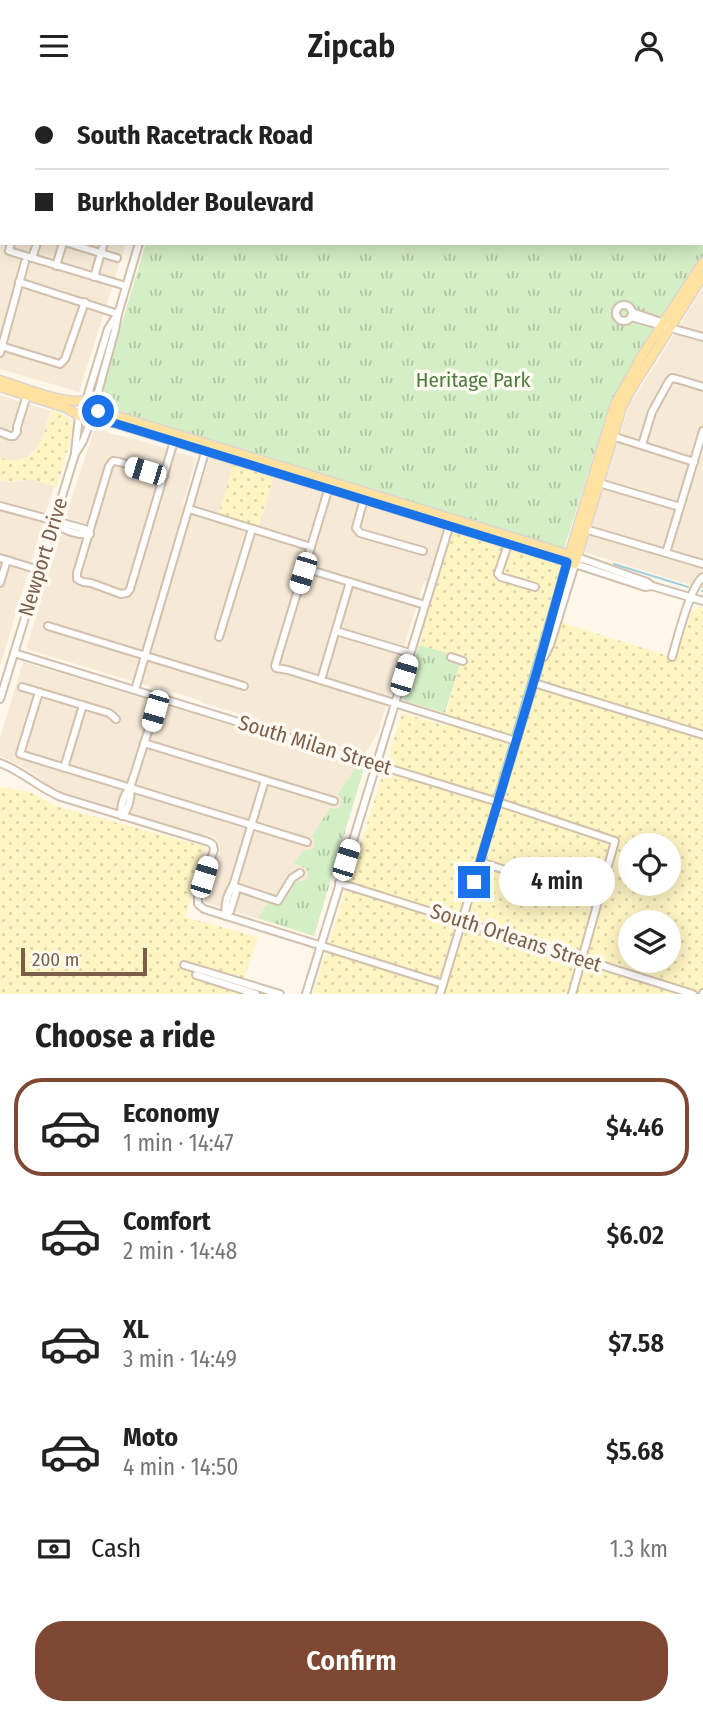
<!DOCTYPE html>
<html lang="en">
<head>
<meta charset="utf-8">
<style>
  body { margin:0; font-family:"Fira Sans Condensed",sans-serif; background:#f6f6f6; color:#222; height:100vh; display:flex; flex-direction:column; font-size:26px; white-space:nowrap }
  * { box-sizing:border-box; margin:0 }
  p { font-size:23px; color:#767676 }
  .icon { flex:none; width:38px; height:38px; fill:none; stroke:currentColor; stroke-width:2; stroke-linecap:round; stroke-linejoin:round }
  .map { position:relative; height:903px; overflow:hidden }
  .side { display:flex; flex-direction:column; background:#fff; flex:1 }
  .side>* { flex:none }
  .hud { position:absolute; left:0px; top:0px; width:704px; height:154px; box-shadow:0 4px 18px #0003; display:grid; align-content:center; height:154px; padding:0 35px; background:#fff }
  .tools { position:absolute; left:618px; top:742px; display:grid; gap:14px }
  .tools a { display:grid; place-items:center; width:63px; height:63px; border-radius:50%; background:#fff; box-shadow:0 4px 18px #0003; font-size:35px }
  .scale { position:absolute; left:21px; bottom:18px; width:126px; box-sizing:border-box; padding-left:7px; border:4px solid #7c5f4a; border-top:0; font-size:19px; line-height:24px; white-space:nowrap; color:#7c5f4a; -webkit-text-stroke:5px #fffbf2; paint-order:stroke }
  .end { position:absolute; width:32px; height:32px; margin:-16px; border:9px solid #1a73e8; background:#fff; box-shadow:0 0 0 4px #fff }
  .from { border-radius:50% }
  .bubble { position:absolute; height:49px; border-radius:24px; background:#fff; box-shadow:0 4px 18px #0003; font-size:23px; font-weight:600; line-height:49px; text-align:center }
  .car { position:absolute; width:21px; height:42px; margin:-21px -10px; border-radius:9px; box-shadow:0 0 5px 2px #0007; background:linear-gradient(#fff 24%,#345 0 40%,#fff 0 76%,#345 0 86%,#fff 0) }
  .hud b { display:flex; align-items:center; gap:24px; height:66px; font-size:26px }
  .hud b+b { border-top:2px solid #e0e0e0 }
  .hud i { width:18px; height:18px; background:#222 }
  ul { padding:0; list-style:none }
  li { display:flex; align-items:center; gap:21px; height:98px; margin:0 14px 10px; padding:0 21px; border:4px solid transparent; border-radius:28px }
  li div { flex:1 }
  li b { display:block; font-size:26px }
  li em { font-style:normal; font-weight:600 }
  li.on { border-color:#7f4833 }
  li>.icon { width:63px; height:63px; stroke-width:1.5 }
  h2 { padding:0 35px; font-size:32px; line-height:84px }
  .pay { display:flex; align-items:center; gap:18px; height:77px; padding:0 35px; font-size:26px }
  .pay p { margin-inline-start:auto }
  .primary-button { display:flex; gap:14px; margin-top:auto; padding:14px 35px }
  .primary-button a { flex:1; height:80px; border-radius:28px; background:#7f4833; color:#fff; font-size:28px; font-weight:600; line-height:80px; text-align:center }
  header { display:flex; justify-content:space-between; align-items:center; height:91px; padding:0 35px; background:#fff; font-size:32px; font-weight:600 }
  .map>svg:first-child { display:block }
  .residential { fill:#f6ead7 }
  .grass { fill:url(#grass-tufts) }
  .sand { fill:url(#sand-dots); fill-rule:evenodd }
  .pitch { fill:#d4eec6 }
  .lines { fill:none; stroke-linecap:round; stroke-linejoin:round }
  .stream { stroke:#a1d0dd; stroke-width:2 }
  .minor-casing { stroke:#d2c0ad; stroke-width:10 }
  .major-casing { stroke:#ddd5d0; stroke-width:11 }
  .minor { stroke:#fff; stroke-width:6 }
  .major { stroke:#ffe1a0; stroke-width:8 }
  .route { stroke:#1a73e8; stroke-width:9 }
  .labels { text-anchor:middle; stroke-width:7; stroke-linejoin:round; paint-order:stroke }
  .park-label { font-size:21px; fill:#4c7c3e; stroke:#fffbf2 }
  .street-label { font-size:21px; fill:#7c5f4a; stroke:#fffbf2 }
</style>
</head>
<body>
<header><svg class="icon" aria-label="menu" viewBox="0 0 24 24"><path d="M4 6h16M4 12h16M4 18h16"/></svg>Zipcab<svg class="icon" aria-label="person" viewBox="0 0 24 24"><circle cx="12" cy="8" r="4"/><path d="M4 21q1-7 8-7t8 7"/></svg></header>
<div class="map">
<svg width="703" height="903" viewBox="0 0 703 903">
  <defs>
    <pattern id="grass-tufts" width="24" height="20" patternUnits="userSpaceOnUse" patternTransform="scale(1.75)"><rect width="24" height="20" fill="#d4eec6"/><path d="M3 7l-1-3M5 7V3M7 7l1-3M15 17l-1-3M17 17v-4M19 17l1-3" fill="none" stroke="#b1c4a3"/></pattern>
    <pattern id="sand-dots" width="8" height="8" patternUnits="userSpaceOnUse" patternTransform="scale(1.75)"><rect width="8" height="8" fill="#fff5c3"/><path d="M2 2h.1M6 6h.1" fill="none" stroke="#ded4a9" stroke-width="1.8" stroke-linecap="round"/></pattern>
  </defs>
  <rect width="100%" height="100%" fill="#fef7ea"/>
  <!-- residential -->
  <g class="residential">
    <path d="M0,0H174V2H2V152H126L79,301L0,278Z"/>
    <path d="M703,197V498L584,461L629,315Z"/>
    <path d="M0,304L51,320L40,354L27,366L17,370H8L0,367Z"/>
    <path d="M100,337L112,343L136,348L196,367L183,413L193,417L210,366L234,372L258,436L274,385L443,437L442,445L428,490H424L378,642L364,664L246,627V625L203,612L199,609L156,596L155,597L26,558L60,446L64,443L83,449L87,433L68,428L66,424L94,340Z"/>
    <path d="M31,388L54,395L0,575V389L10,391Z"/>
    <path d="M23,571L352,671L357,675L364,677L314,845L204,811L216,768L220,762V753L215,746L209,744L204,745L63,701L48,694L25,677L0,665V647Z"/>
  </g>
  <!-- grass -->
  <g class="grass">
    <path d="M193,0H703V170L617,300L605,329L564,458L341,394L197,350L98,311L146,152H702V2H192Z"/>
    <path d="M419,554L462,566L445,622L405,610L403,606Z"/>
    <path d="M357,675L364,677L314,845L258,827L269,811L275,814L283,812L294,792C302,789 311,790 307,778L294,772L304,759H309L314,756L315,751L312,745L330,717L337,718L341,714L342,709L338,703Z"/>
  </g>
  <!-- sand -->
  <g class="sand">
    <path d="M52,319C64,324 70,323 74,337L57,396L31,388L10,391L0,389V367C37,379 43,345 52,319Z"/>
    <path d="M234,372L274,385L258,437L218,425Z"/>
    <path d="M452,437L566,474L550,528L675,567L692,521L699,516L703,517V903H313L402,622L443,634L462,566L419,554ZM630,754H668V793H630ZM630,831H668V870H630Z"/>
    <path d="M0,696L30,701L56,715L206,756L185,826L258,846L239,903H0Z"/>
  </g>
  <!-- pitch -->
  <g class="pitch">
    <path d="M325,152H365L362,164Z"/>
    <path d="M522,316L543,322L540,332L519,326Z"/>
  </g>
  <g class="lines">
    <!-- stream -->
    <g class="stream">
      <path d="M614,473L688,496"/>
      <path d="M702,500H703"/>
      <path d="M495,703L560,483"/>
    </g>
    <!-- minor casing -->
    <g class="minor-casing">
      <g id="minor">
        <path d="M49,2L50,0"/>
        <path d="M99,2L100,0"/>
        <path d="M150,2V0"/>
        <path d="M185,2L186,0"/>
        <path d="M0,5L2,6"/>
        <path d="M0,54H2"/>
        <path d="M0,88L2,82"/>
        <path d="M11,152L9,160L126,195"/>
        <path d="M68,152L117,167"/>
        <path d="M32,167L37,152"/>
        <path d="M56,175L63,152"/>
        <path d="M94,186L104,152"/>
        <path d="M19,191L118,223"/>
        <circle cx="624" cy="222" r="8"/>
        <path d="M632,221L667,233"/>
        <path d="M631,226L703,246"/>
        <path d="M1,255L60,273L65,268L85,211"/>
        <path d="M0,262L25,171"/>
        <path d="M86,310L108,238L115,227"/>
        <path d="M95,312L115,239L118,223L139,152"/>
        <path d="M0,341L10,345H14L17,341V336L27,304"/>
        <path d="M609,344L694,371"/>
        <path d="M642,354L652,321L669,290L672,287L677,288L703,296"/>
        <path d="M75,361L79,325"/>
        <path d="M164,385L120,371L113,370L109,375L77,482V488L83,491L91,492L121,503L127,502L130,498L174,350"/>
        <path d="M599,392L680,416"/>
        <path d="M329,396L275,575L276,577L288,579L516,650"/>
        <path d="M364,408L356,437L360,442L423,460"/>
        <path d="M0,415L85,438L90,443"/>
        <path d="M189,418L311,456"/>
        <path d="M54,431C62,439 78,445 90,443"/>
        <path d="M585,438L703,473"/>
        <path d="M508,453L498,483L501,486L535,496"/>
        <path d="M666,462L703,340"/>
        <path d="M577,466L647,491L652,495L703,510"/>
        <path d="M0,467L39,479"/>
        <path d="M304,477L425,514"/>
        <path d="M0,492L7,469"/>
        <path d="M48,535L244,595"/>
        <path d="M336,540L410,562"/>
        <path d="M219,546L252,438"/>
        <path d="M14,562L498,711L615,750L572,903"/>
        <path d="M451,566L463,570"/>
        <path d="M544,566L550,554L575,473L645,496L652,495"/>
        <path d="M672,566C677,549 690,495 703,486"/>
        <path d="M321,589L350,491"/>
        <path d="M534,592L703,644"/>
        <path d="M22,596L109,622L116,628"/>
        <path d="M135,599L206,358"/>
        <path d="M39,601L20,663L307,751"/>
        <path d="M0,608L75,363L83,350L91,329"/>
        <path d="M144,652L334,710"/>
        <path d="M0,672C22,680 39,697 61,706L209,751L213,754L214,759L198,807V813L204,818L443,893"/>
        <path d="M64,677L83,614"/>
        <path d="M122,725C119,717 124,703 130,697L159,606"/>
        <path d="M122,725C128,719 132,706 130,697"/>
        <path d="M480,771L598,808"/>
        <path d="M339,792L693,903"/>
        <path d="M233,795L278,810L292,787L300,782"/>
        <path d="M226,825C224,816 227,803 233,795L265,689"/>
        <path d="M226,825L230,820L236,801L233,795"/>
        <path d="M184,874L280,903"/>
        <path d="M196,884L256,903"/>
        <path d="M306,903L450,433"/>
        <path d="M440,903L537,581L567,471"/>
        <path d="M703,903V902"/>
      </g>
    </g>
    <!-- major casing -->
    <g class="major-casing">
      <g id="major">
        <path d="M0,289C22,296 58,311 80,310C89,310 94,309 98,318"/>
        <path d="M0,296L66,317L78,324L85,329L93,328L114,332L575,473L622,316L632,297L703,185"/>
        <path d="M97,316L117,325L577,466"/>
        <path d="M568,468L615,313L643,263L703,171"/>
      </g>
    </g>
    <!-- minor -->
    <use href="#minor" class="minor"/>
    <!-- major -->
    <use href="#major" class="major"/>
  </g>
  <g class="lines">
    <!-- route -->
    <path class="route" d="M98,320L93,328L114,332L567,471L537,580L474,791"/>
  </g>
  <g class="labels">
    <!-- park labels -->
    <g class="park-label">
      <text x="473" y="296">Heritage Park</text>
    </g>
    <!-- street labels -->
    <g class="street-label">
      <text transform="translate(43 466) rotate(-73)" y="7">Newport Drive</text>
      <text transform="translate(315 654) rotate(17)" y="7">South Milan Street</text>
      <text transform="translate(516 847) rotate(18)" y="7">South Orleans Street</text>
    </g>
  </g>
</svg>
<div class="tools">
<a><svg class="icon" aria-label="locate" viewBox="0 0 24 24"><circle cx="12" cy="12" r="6"/><path d="M12 2v4M12 18v4M2 12h4M18 12h4"/></svg></a>
<a><svg class="icon" aria-label="layers" viewBox="0 0 24 24"><path d="M12 4l9 5-9 5-9-5zM3 14l9 5 9-5"/></svg></a>
</div>
<div class="scale">200 m</div>
<i class="end from" style="left:98px;top:320px"></i>
<i class="end" style="left:474px;top:791px"></i>
<div class="bubble" style="left:499px;top:766px;width:116px">4 min</div>
<i class="car" style="left:145px;top:380px;rotate:287deg"></i>
<i class="car" style="left:303px;top:482px;rotate:197deg"></i>
<i class="car" style="left:404px;top:584px;rotate:17deg"></i>
<i class="car" style="left:155px;top:620px;rotate:196deg"></i>
<i class="car" style="left:346px;top:769px;rotate:17deg"></i>
<i class="car" style="left:204px;top:786px;rotate:17deg"></i>
<div class="hud">
<b><i class="from"></i>South Racetrack Road</b>
<b><i></i>Burkholder Boulevard</b>
</div>
</div>
<section class="side">
<h2>Choose a ride</h2>
<ul>
<li class="on"><svg class="icon" aria-label="car" viewBox="0 0 24 24"><path d="M5 17H2v-5l4-1 3-4h7l3 4 3 1v5h-3M9 17h6M6 11h13"/><circle cx="7" cy="17" r="2"/><circle cx="17" cy="17" r="2"/></svg><div><b>Economy</b><p>1 min · 14:47</p></div><em>$4.46</em></li>
<li><svg class="icon" aria-label="car" viewBox="0 0 24 24"><path d="M5 17H2v-5l4-1 3-4h7l3 4 3 1v5h-3M9 17h6M6 11h13"/><circle cx="7" cy="17" r="2"/><circle cx="17" cy="17" r="2"/></svg><div><b>Comfort</b><p>2 min · 14:48</p></div><em>$6.02</em></li>
<li><svg class="icon" aria-label="car" viewBox="0 0 24 24"><path d="M5 17H2v-5l4-1 3-4h7l3 4 3 1v5h-3M9 17h6M6 11h13"/><circle cx="7" cy="17" r="2"/><circle cx="17" cy="17" r="2"/></svg><div><b>XL</b><p>3 min · 14:49</p></div><em>$7.58</em></li>
<li><svg class="icon" aria-label="car" viewBox="0 0 24 24"><path d="M5 17H2v-5l4-1 3-4h7l3 4 3 1v5h-3M9 17h6M6 11h13"/><circle cx="7" cy="17" r="2"/><circle cx="17" cy="17" r="2"/></svg><div><b>Moto</b><p>4 min · 14:50</p></div><em>$5.68</em></li>
</ul>
<div class="pay"><svg class="icon" aria-label="cash" viewBox="0 0 24 24"><path d="M3 7h18v10H3z"/><circle cx="12" cy="12" r="2"/></svg>Cash<p>1.3 km</p></div>
<div class="primary-button"><a>Confirm</a></div>
</section>
</body>
</html>
